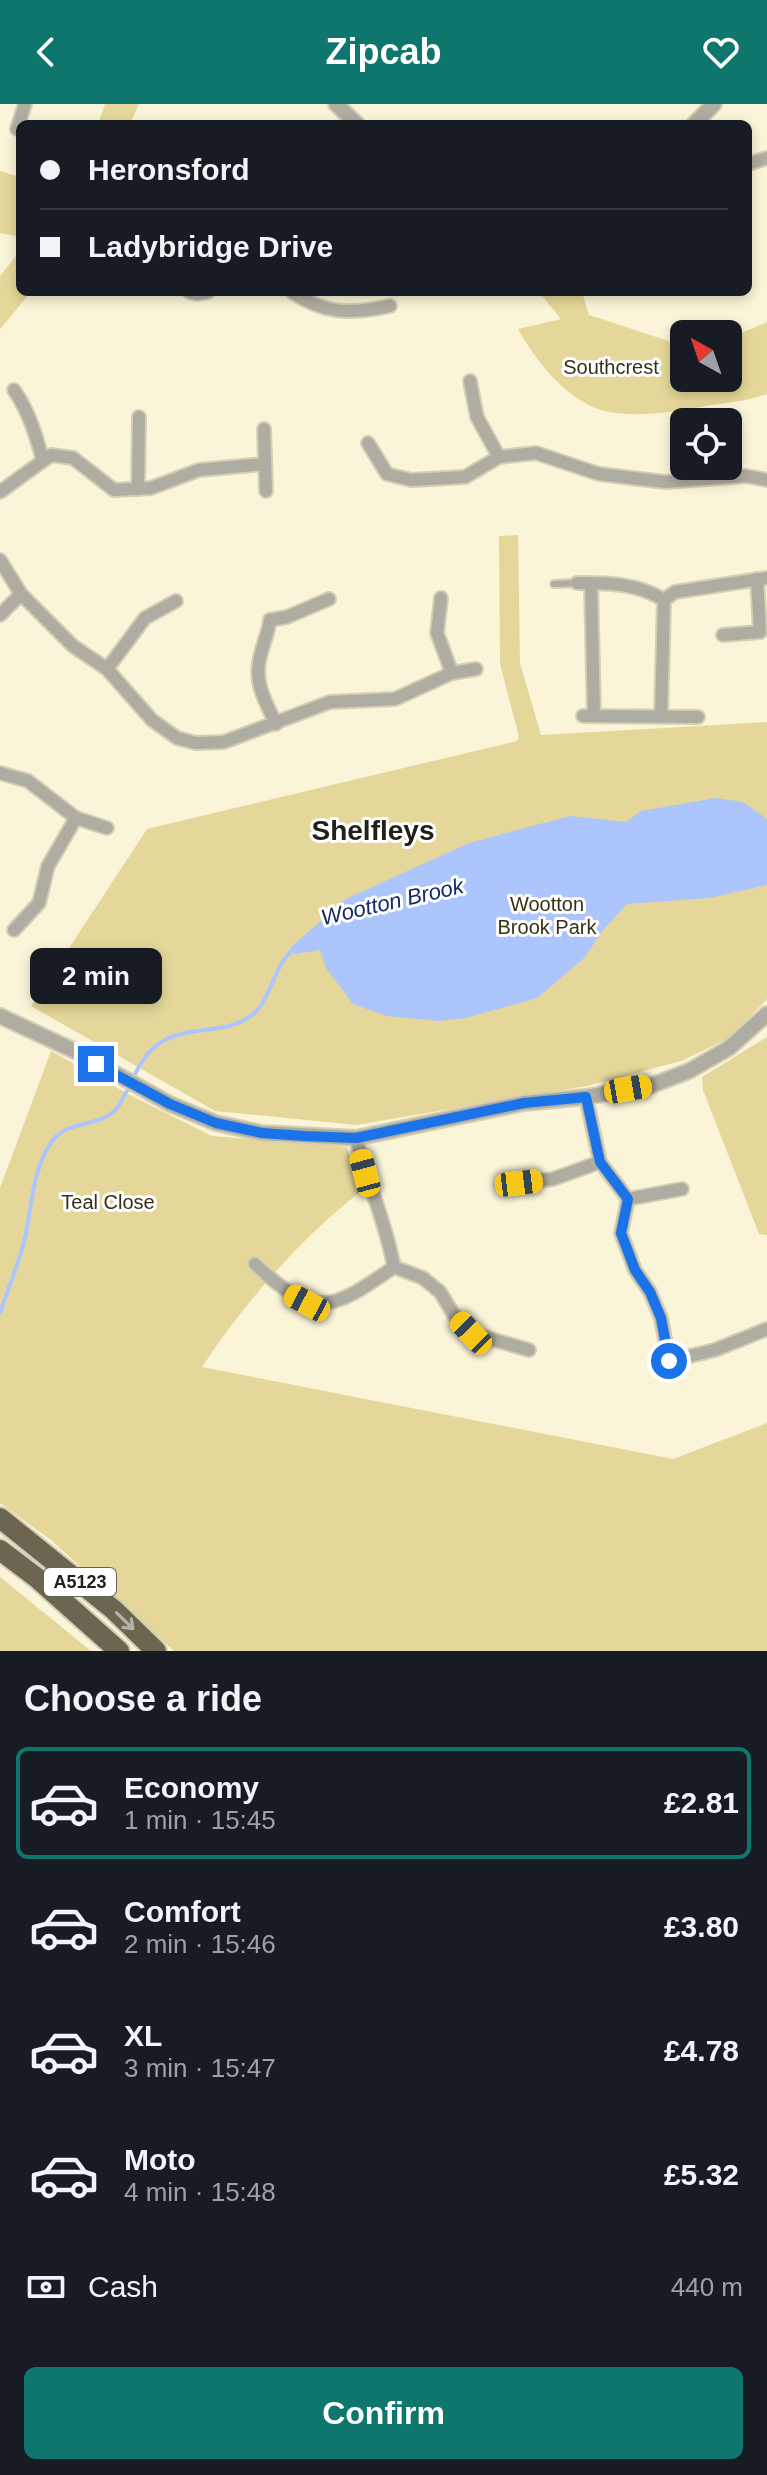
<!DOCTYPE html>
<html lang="en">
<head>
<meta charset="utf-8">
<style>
  body { margin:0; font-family:Helvetica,sans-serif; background:#20242c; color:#f1f3f6; height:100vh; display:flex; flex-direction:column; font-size:30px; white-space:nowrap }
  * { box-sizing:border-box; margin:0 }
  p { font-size:26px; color:#9ea1a6 }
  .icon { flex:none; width:44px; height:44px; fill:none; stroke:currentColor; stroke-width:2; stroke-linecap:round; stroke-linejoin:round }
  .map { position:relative; height:1547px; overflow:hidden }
  .drawer { display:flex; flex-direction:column; background:#171b24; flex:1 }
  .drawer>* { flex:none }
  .hud { position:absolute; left:16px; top:16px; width:736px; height:176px; border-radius:12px; box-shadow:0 4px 12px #0003; display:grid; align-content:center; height:176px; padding:0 24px; background:#171b24 }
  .needle { width:52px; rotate:320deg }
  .fabs { position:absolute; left:670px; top:216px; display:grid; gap:16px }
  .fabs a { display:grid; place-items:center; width:72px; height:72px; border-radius:12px; background:#171b24; box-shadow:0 4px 12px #0003; font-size:40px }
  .end { position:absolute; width:36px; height:36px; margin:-18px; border:10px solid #1a73e8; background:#fff; box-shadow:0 0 0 4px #fff }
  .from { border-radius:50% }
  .bubble { position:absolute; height:56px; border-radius:12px; background:#171b24; box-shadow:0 4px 12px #0003; font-size:26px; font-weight:700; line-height:56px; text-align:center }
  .car { position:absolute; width:24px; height:48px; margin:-24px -12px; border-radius:10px; box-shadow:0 0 6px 2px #0007; background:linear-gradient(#f5c518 24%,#345 0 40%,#f5c518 0 76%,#345 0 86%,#f5c518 0) }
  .hud b { display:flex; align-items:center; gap:28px; height:76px; font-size:30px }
  .hud b+b { border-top:2px solid #363941 }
  .hud i { width:20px; height:20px; background:#f1f3f6 }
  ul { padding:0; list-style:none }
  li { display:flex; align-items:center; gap:24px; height:112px; margin:0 16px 12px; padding:0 8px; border:4px solid transparent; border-radius:12px }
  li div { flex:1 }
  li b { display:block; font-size:30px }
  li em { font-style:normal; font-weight:700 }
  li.selected { border-color:#0f766e }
  li>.icon { width:72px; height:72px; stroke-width:1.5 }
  h2 { padding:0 24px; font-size:36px; line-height:96px }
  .pay { display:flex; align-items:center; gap:20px; height:88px; padding:0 24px; font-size:30px }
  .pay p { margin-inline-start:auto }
  .button { display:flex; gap:16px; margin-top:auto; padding:16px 24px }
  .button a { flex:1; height:92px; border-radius:12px; background:#0f766e; color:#fff; font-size:32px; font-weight:700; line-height:92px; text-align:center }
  header { display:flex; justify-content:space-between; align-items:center; height:104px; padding:0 24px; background:#0f766e; color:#fff; font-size:36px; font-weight:700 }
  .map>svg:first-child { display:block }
  .green { fill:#e5d799 }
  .water { fill:#acc5fd }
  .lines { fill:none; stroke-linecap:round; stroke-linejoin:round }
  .stream { stroke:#acc5fd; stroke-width:4 }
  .service-casing { stroke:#d3ceb5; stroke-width:10 }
  .minor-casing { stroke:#d3ceb5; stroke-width:16 }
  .tertiary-casing { stroke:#d3ceb5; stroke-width:18 }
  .trunk-casing { stroke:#d3ceb5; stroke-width:24 }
  .service { stroke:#afaca1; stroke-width:6 }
  .minor { stroke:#afaca1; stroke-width:12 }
  .tertiary { stroke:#afaca1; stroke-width:14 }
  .trunk { stroke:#6c6650; stroke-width:20 }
  .oneway { stroke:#b6b2a8 }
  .route { stroke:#1a73e8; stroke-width:10 }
  .labels { text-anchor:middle; stroke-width:6; stroke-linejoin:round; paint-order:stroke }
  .shield { fill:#fff; stroke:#65645d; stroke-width:2 }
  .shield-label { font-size:18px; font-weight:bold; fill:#232117 }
  .park-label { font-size:20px; fill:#373114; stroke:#fff }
  .water-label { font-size:22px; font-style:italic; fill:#152a69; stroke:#fff }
  .district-label { font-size:28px; font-weight:bold; fill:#232117; stroke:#fff }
</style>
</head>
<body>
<header><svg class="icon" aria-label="back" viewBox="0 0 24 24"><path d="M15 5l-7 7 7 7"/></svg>Zipcab<svg class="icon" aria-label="heart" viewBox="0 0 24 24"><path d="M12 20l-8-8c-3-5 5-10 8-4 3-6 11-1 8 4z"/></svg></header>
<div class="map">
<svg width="767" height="1547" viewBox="0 0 767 1547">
  <rect width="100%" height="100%" fill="#faf4d8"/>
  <!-- green -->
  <g class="green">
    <path d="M105,0H139L130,20H98Z"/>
    <path d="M0,67L20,73V133L0,129Z"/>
    <path d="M20,147V188H31L0,225V172Z"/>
    <path d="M539,188H582L589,211L684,242V274H728V235L767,218V290C748,297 726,299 706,302C674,308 633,315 601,306C566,295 535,256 518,225L561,215Z"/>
    <path d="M518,431L520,559L541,631L767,618V895L730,934L681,957L587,982L356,1021L215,1007L31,902L147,725L517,637L519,633L500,560L499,432Z"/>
    <path d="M767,933V1131L759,1130L703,986L702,973Z"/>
    <path d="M51,947L132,992L212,1032L347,1043L360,1088C299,1136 245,1198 202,1263L673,1355L767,1319V1547H174L51,1436L0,1399V1084Z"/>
    <path d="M0,1473L91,1547H0Z"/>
  </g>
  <!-- water -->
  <path class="water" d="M716,694L743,698L767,715V781L709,794L627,800L604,825L584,854L537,894L466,914L438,917L387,912L353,900L326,864L320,846L295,850L290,844L346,795L469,739L570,712L626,718L641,707Z"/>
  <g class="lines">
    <!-- stream -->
    <path class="stream" d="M0,1209C8,1184 19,1160 25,1134C32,1102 32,1064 53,1036C69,1015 101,1024 117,1004C133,982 136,955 160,939C187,920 226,932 252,911C273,894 272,862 294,845"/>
    <!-- service casing -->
    <g class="service-casing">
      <path id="service" d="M554,480L577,479"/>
    </g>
    <!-- minor casing -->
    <g class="minor-casing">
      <g id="minor">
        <path d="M17,25L25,0"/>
        <path d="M748,60L767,54"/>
        <path d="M189,188L197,190L208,188"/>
        <path d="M292,188C326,211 351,210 390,202"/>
        <path d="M470,277L477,313L499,353"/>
        <path d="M14,286C29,308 36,331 43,357"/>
        <path d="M264,325L266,387"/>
        <path d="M368,339L387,370L411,376L465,373L499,353L536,349L599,370L665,378L746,372L767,376"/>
        <path d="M138,385L139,313"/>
        <path d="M0,388L51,351L73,354L114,386L151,384L199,366L265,360"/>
        <path d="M0,456L21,490L73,542L107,565L152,616L177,634L196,639L224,638L330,598L395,595L452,569L476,565"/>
        <path d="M577,479C609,479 637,479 664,496L675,488L767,474"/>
        <path d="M591,479L594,612"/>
        <path d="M441,494L437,529L452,569"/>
        <path d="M0,511L21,490"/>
        <path d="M723,531L760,528L757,475"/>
        <path d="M107,565L145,514L176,497"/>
        <path d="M583,612L698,613"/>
        <path d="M661,612L664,496"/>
        <path d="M276,620C267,601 255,581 259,559C261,544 268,531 270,516L287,513L329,495"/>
        <path d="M0,669L28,677L76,714L107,724"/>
        <path d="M14,826L39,799L48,762L76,714"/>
        <path d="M586,993L600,1058L628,1095"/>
        <path d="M356,1034C367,1077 386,1119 394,1163"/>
        <path d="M519,1079L553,1075L600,1058"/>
        <path d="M628,1095L621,1129L635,1166L650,1188L661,1214L669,1257L715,1246L767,1225"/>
        <path d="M628,1095L682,1085"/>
        <path d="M255,1160C314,1216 331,1207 394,1163L423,1174L440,1188L454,1211L471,1229L529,1246"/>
      </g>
    </g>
    <!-- tertiary casing -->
    <g class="tertiary-casing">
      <g id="tertiary">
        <path d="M336,0L357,20"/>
        <path d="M694,20L714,0"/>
        <path d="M0,912L75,947L170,1000L216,1019L262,1029L356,1034L524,999L586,993L650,982L689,967L729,944L767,910"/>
      </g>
    </g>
    <!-- trunk casing -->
    <g class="trunk-casing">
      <g id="trunk">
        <path d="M0,1414L114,1506L156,1547"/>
        <path d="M0,1446L37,1474L119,1547"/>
      </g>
    </g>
    <!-- service -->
    <use href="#service" class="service"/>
    <!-- minor -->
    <use href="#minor" class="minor"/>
    <!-- tertiary -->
    <use href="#tertiary" class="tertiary"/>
    <!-- trunk -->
    <use href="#trunk" class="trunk"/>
  </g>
  <!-- one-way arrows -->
  <defs><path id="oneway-shaft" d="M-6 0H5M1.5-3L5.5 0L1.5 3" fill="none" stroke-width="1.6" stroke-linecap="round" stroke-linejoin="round" transform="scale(2)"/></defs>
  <use class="oneway" href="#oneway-shaft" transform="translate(125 1517) rotate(44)"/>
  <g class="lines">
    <!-- route -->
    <path class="route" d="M96,960L170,1000L216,1019L262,1029L305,1032L356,1034L524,999L586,993L600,1058L628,1095L621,1129L635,1166L650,1188L661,1214L669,1257"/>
  </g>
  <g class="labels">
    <!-- shield labels -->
    <rect class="shield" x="44" y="1464" width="72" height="28" rx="6"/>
    <g class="shield-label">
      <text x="80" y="1484">A5123</text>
    </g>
    <!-- park labels -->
    <g class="park-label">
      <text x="611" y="270">Southcrest</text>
      <text x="547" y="807">Wootton<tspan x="547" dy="23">Brook Park</tspan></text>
      <text x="108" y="1105">Teal Close</text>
    </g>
    <!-- water labels -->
    <g class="water-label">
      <text transform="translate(392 797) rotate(-13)" y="8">Wootton Brook</text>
    </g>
    <!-- district labels -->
    <g class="district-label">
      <text x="373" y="736">Shelfleys</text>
    </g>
  </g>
</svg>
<div class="fabs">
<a><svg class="needle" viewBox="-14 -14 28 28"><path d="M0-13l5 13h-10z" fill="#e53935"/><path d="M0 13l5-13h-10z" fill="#9ea1a6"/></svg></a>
<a><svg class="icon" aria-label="locate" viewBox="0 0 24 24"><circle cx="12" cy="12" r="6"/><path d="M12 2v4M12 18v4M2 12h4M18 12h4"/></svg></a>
</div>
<i class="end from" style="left:669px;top:1257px"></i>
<i class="end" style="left:96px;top:960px"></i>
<div class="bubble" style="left:30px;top:844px;width:132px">2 min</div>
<i class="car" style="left:628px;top:985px;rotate:80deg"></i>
<i class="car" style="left:365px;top:1069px;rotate:345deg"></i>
<i class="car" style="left:519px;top:1079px;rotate:83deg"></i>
<i class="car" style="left:307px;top:1199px;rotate:298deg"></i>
<i class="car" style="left:471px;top:1229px;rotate:316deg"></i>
<div class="hud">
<b><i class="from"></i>Heronsford</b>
<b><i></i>Ladybridge Drive</b>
</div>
</div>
<section class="drawer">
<h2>Choose a ride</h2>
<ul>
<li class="selected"><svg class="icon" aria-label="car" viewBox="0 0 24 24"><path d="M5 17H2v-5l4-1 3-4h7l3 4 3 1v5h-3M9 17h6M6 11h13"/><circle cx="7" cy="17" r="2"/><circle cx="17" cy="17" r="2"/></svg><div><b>Economy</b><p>1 min · 15:45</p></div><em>£2.81</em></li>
<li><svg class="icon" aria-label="car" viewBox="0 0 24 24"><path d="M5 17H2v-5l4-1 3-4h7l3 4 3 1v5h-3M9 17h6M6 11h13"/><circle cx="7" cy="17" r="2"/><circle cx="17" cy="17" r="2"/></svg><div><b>Comfort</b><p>2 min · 15:46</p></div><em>£3.80</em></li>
<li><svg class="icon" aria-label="car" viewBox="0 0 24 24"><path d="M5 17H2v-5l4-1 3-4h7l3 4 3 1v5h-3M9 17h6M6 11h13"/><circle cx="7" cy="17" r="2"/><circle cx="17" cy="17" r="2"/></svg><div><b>XL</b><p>3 min · 15:47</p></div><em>£4.78</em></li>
<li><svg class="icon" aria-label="car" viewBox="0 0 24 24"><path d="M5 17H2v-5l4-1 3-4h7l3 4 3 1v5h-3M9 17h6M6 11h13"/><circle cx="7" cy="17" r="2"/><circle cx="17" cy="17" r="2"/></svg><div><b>Moto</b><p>4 min · 15:48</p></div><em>£5.32</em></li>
</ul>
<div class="pay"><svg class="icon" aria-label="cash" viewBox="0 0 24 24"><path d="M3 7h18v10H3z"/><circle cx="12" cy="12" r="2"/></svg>Cash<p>440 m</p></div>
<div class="button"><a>Confirm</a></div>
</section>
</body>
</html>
